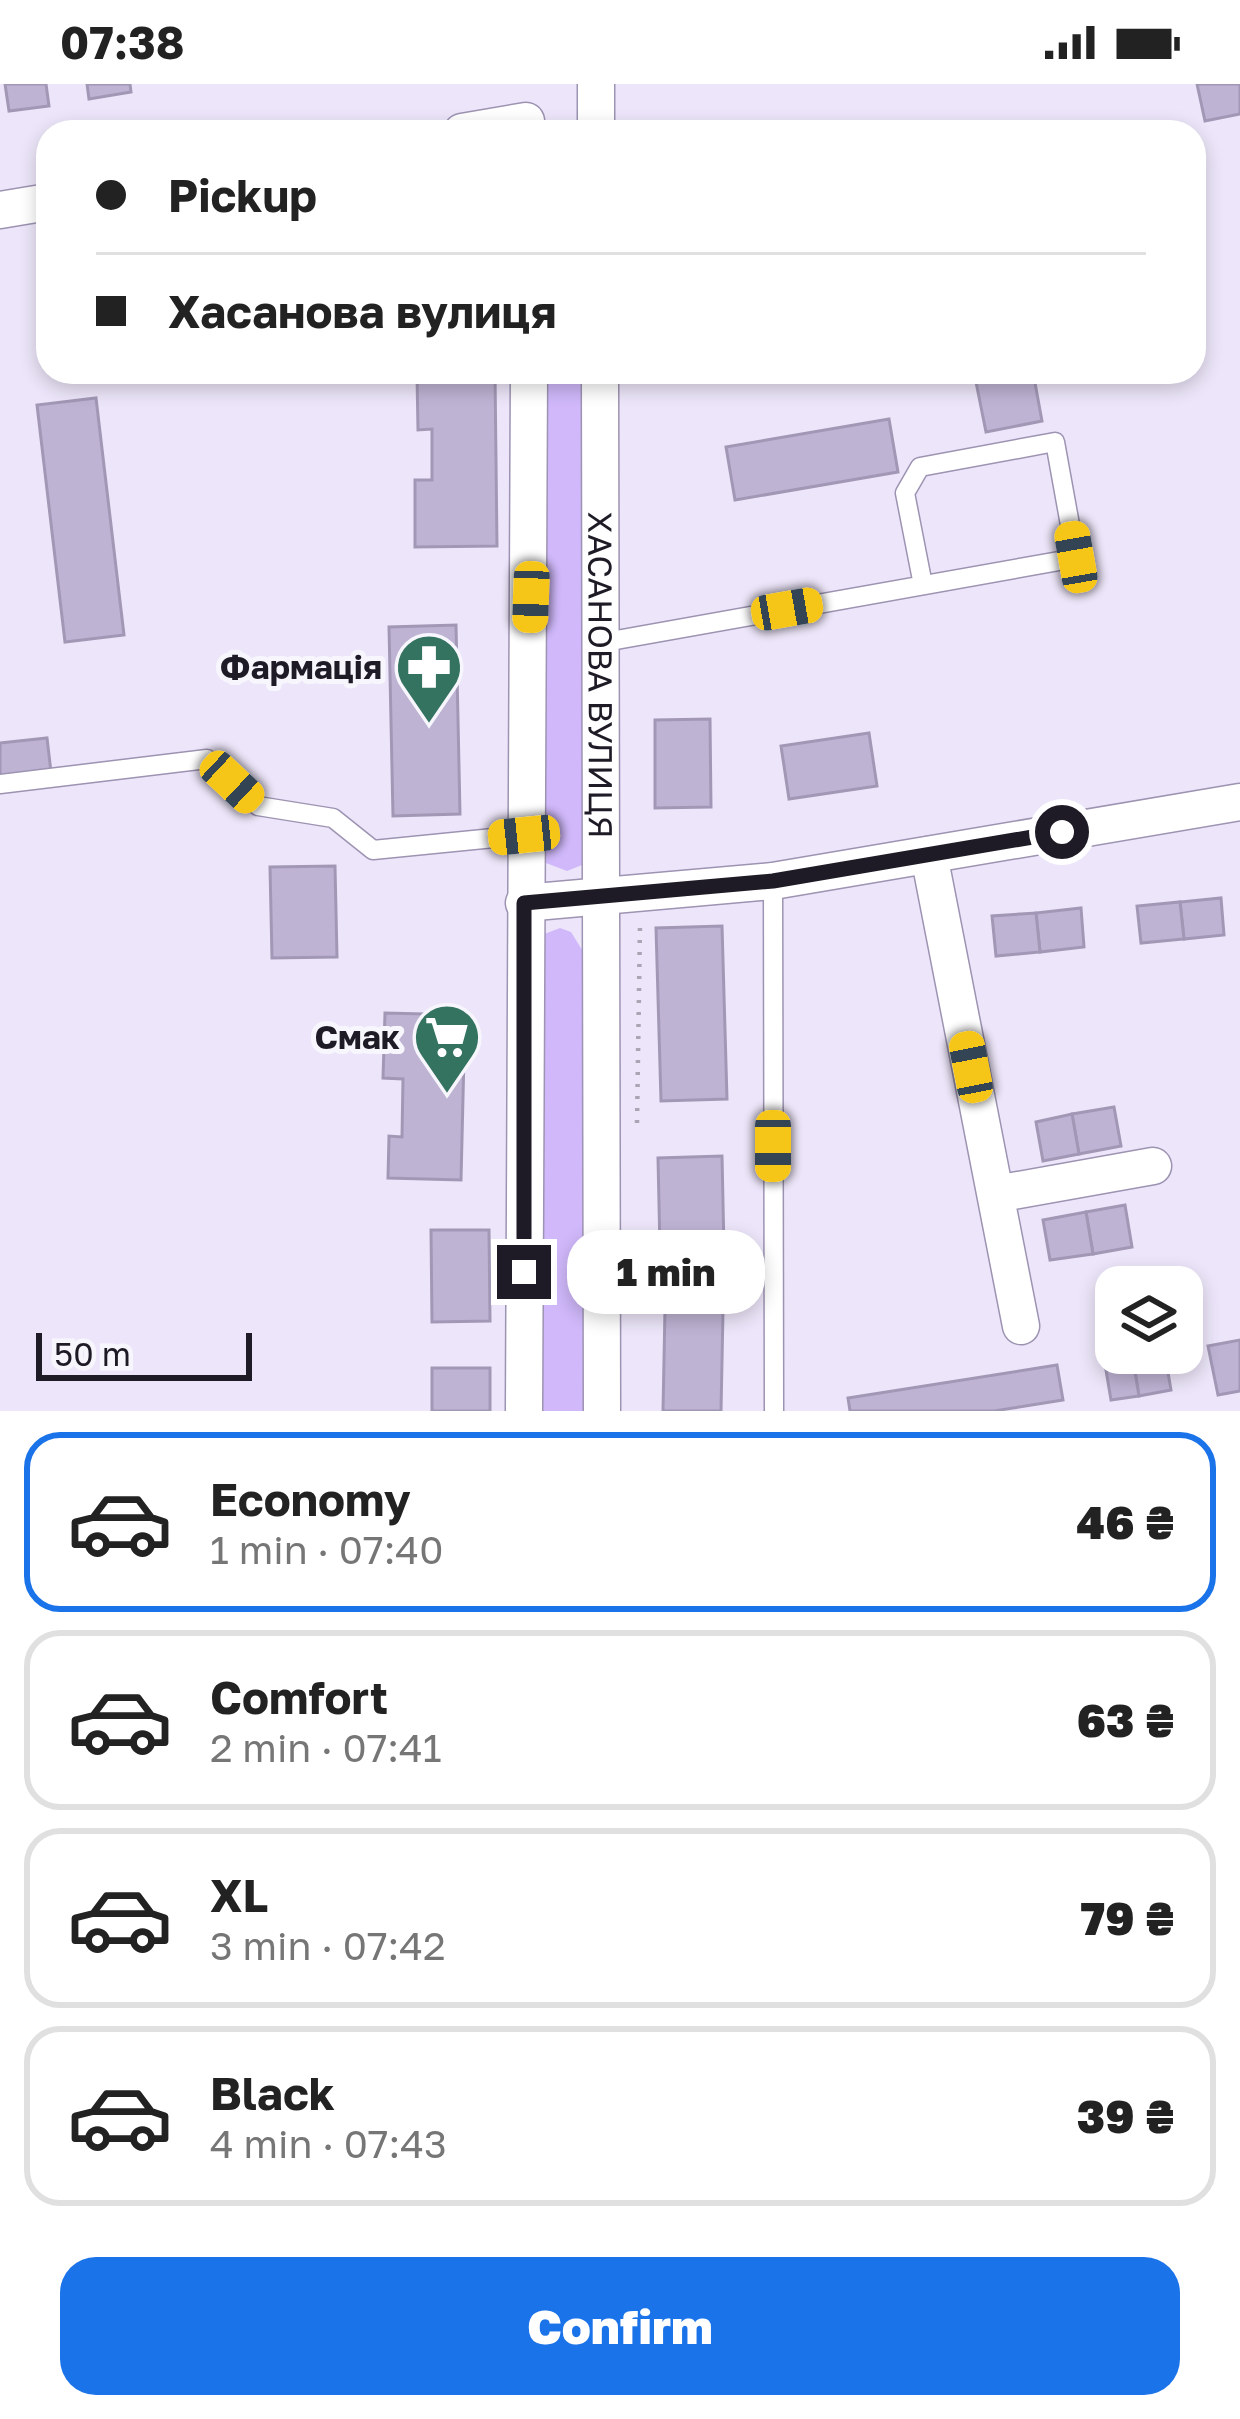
<!DOCTYPE html>
<html lang="en">
<head>
<meta charset="utf-8">
<style>
  body { margin:0; font-family:"Golos Text",sans-serif; background:#f2f2f2; color:#222; height:100vh; display:flex; flex-direction:column; font-size:45px; white-space:nowrap }
  * { box-sizing:border-box; margin:0 }
  p { font-size:39px; color:#767676 }
  .icon { flex:none; width:66px; height:66px; fill:none; stroke:currentColor; stroke-width:2; stroke-linecap:round; stroke-linejoin:round }
  .map { position:relative; height:1327px; overflow:hidden }
  .details { display:flex; flex-direction:column; background:#fff; flex:1 }
  .details>* { flex:none }
  .banner { position:absolute; left:36px; top:36px; width:1170px; height:264px; border-radius:36px; box-shadow:0 6px 18px #0003; display:grid; align-content:center; height:264px; padding:0 60px; background:#fff }
  .controls { position:absolute; left:1095px; top:1182px; display:grid; gap:24px }
  .controls a { display:grid; place-items:center; width:108px; height:108px; border-radius:24px; background:#fff; box-shadow:0 6px 18px #0003; font-size:60px }
  .scale { position:absolute; left:36px; bottom:30px; width:216px; box-sizing:border-box; padding-left:12px; border:6px solid #1f1b26; border-top:0; font-size:33px; line-height:42px; white-space:nowrap; color:#1f1b26; -webkit-text-stroke:9px #f8f6fd; paint-order:stroke }
  .end { position:absolute; width:54px; height:54px; margin:-27px; border:15px solid #1f1b26; background:#fff; box-shadow:0 0 0 6px #fff }
  .from { border-radius:50% }
  .bubble { position:absolute; height:84px; border-radius:36px; background:#fff; box-shadow:0 6px 18px #0003; font-size:39px; font-weight:800; line-height:84px; text-align:center }
  .car { position:absolute; width:36px; height:72px; margin:-36px -18px; border-radius:15px; box-shadow:0 0 9px 3px #0007; background:linear-gradient(#f5c518 24%,#345 0 40%,#f5c518 0 76%,#345 0 86%,#f5c518 0) }
  .banner b { display:flex; align-items:center; gap:42px; height:114px; font-size:45px }
  .banner b+b { border-top:3px solid #e0e0e0 }
  .banner i { width:30px; height:30px; background:#222 }
  ul { padding:21px 0 0; list-style:none }
  li { display:flex; align-items:center; gap:36px; height:180px; margin:0 24px 18px; padding:0 36px; border:6px solid #e0e0e0; border-radius:36px }
  li div { flex:1 }
  li b { display:block; font-size:45px }
  li em { font-style:normal; font-weight:800 }
  li.selected { border-color:#1a73e8 }
  li>.icon { width:108px; height:108px; stroke-width:1.5 }
  .action { display:flex; gap:24px; margin-top:auto; padding:24px 60px }
  .action a { flex:1; height:138px; border-radius:36px; background:#1a73e8; color:#fff; font-size:48px; font-weight:800; line-height:138px; text-align:center }
  .status { display:flex; justify-content:space-between; align-items:center; height:84px; padding:0 60px; background:#fff; direction:ltr }
  .status svg { height:33px; fill:currentColor }
  .map>svg:first-child { display:block }
  .green { fill:#d0b8fa }
  .building { fill:#beb3d3; stroke:#a298b6; stroke-width:3 }
  .lines { fill:none; stroke-linecap:round; stroke-linejoin:round }
  .service-casing { stroke:#9d93b2; stroke-width:21 }
  .minor-casing { stroke:#9d93b2; stroke-width:39 }
  .path { stroke:#aaa4b5; stroke-width:4.5; stroke-dasharray:3 9; stroke-linecap:butt }
  .service { stroke:#fff; stroke-width:18 }
  .minor { stroke:#fff; stroke-width:36 }
  .route { stroke:#1f1b26; stroke-width:15 }
  .labels { text-anchor:middle; stroke-width:10; stroke-linejoin:round; paint-order:stroke }
  .poi-label { font-size:33px; font-weight:bold; fill:#1f1b26; stroke:#f8f6fd; text-anchor:end }
  .street-label { font-size:33px; fill:#1f1b26; stroke:#f8f6fd }
</style>
</head>
<body>
<div class="status"><b>07:38</b><svg viewBox="0 0 49 12"><path d="M0 12V9h3v3zM5 12V6h3v6zM10 12V3h3v9zM15 12V0h3v12zM26 1h20v11H26zM47 4h2v5h-2z"/></svg></div>
<div class="map">
<svg width="1240" height="1327" viewBox="0 0 1240 1327">
  <rect width="100%" height="100%" fill="#ede6fa"/>
  <!-- green -->
  <g class="green">
    <path d="M545,288H583L588,769L582,781L567,787L546,779Z"/>
    <path d="M560,844L571,848L584,869L585,1327H538L539,852Z"/>
  </g>
  <!-- building -->
  <g class="building">
    <path d="M5,0H46L49,22L9,27Z"/>
    <path d="M87,0H130L131,8L89,15Z"/>
    <path d="M1197,0H1240V30L1205,37Z"/>
    <path d="M974,288H1033L1042,337L986,348Z"/>
    <path d="M495,290L497,462L415,463V396H432V345L418,346L417,291Z"/>
    <path d="M96,314L124,551L65,558L37,321Z"/>
    <path d="M889,335L898,388L735,416L726,363Z"/>
    <path d="M456,541L460,730L393,732L389,543Z"/>
    <path d="M710,635L711,723L655,724V636Z"/>
    <path d="M869,649L877,702L789,715L781,662Z"/>
    <path d="M47,654L51,688L0,693V659Z"/>
    <path d="M335,782L337,873L272,874L270,783Z"/>
    <path d="M1221,814L1224,851L1184,855L1180,818Z"/>
    <path d="M1180,818L1184,855L1141,859L1137,822Z"/>
    <path d="M1081,824L1084,863L1040,868L1036,829Z"/>
    <path d="M1036,829L1040,868L996,872L992,832Z"/>
    <path d="M722,842L727,1015L661,1017L656,844Z"/>
    <path d="M385,929L465,931L461,1096L388,1094L389,1052L402,1053L403,995L383,994Z"/>
    <path d="M1114,1023L1121,1062L1079,1070L1072,1030Z"/>
    <path d="M1072,1030L1079,1070L1043,1077L1036,1038Z"/>
    <path d="M722,1072L724,1165L660,1166L658,1074Z"/>
    <path d="M1125,1121L1132,1163L1093,1170L1086,1128Z"/>
    <path d="M1086,1128L1093,1170L1050,1176L1043,1136Z"/>
    <path d="M431,1146H489L490,1237L432,1238Z"/>
    <path d="M665,1225L723,1227L721,1327H663Z"/>
    <path d="M1240,1256V1307L1218,1311L1208,1262Z"/>
    <path d="M1165,1271L1171,1306L1139,1312L1133,1276Z"/>
    <path d="M1133,1276L1139,1312L1111,1316L1105,1280Z"/>
    <path d="M1057,1281L1063,1316L994,1327H850L848,1314Z"/>
    <rect x="432" y="1284" width="58" height="43"/>
  </g>
  <g class="lines">
    <!-- service casing -->
    <g class="service-casing">
      <g id="service">
        <path d="M605,558L1076,474L1055,358L920,383L905,409L923,501"/>
        <path d="M0,700L207,675L258,722L333,734L373,766L524,751"/>
        <path d="M773,797L774,1327"/>
      </g>
    </g>
    <!-- minor casing -->
    <g class="minor-casing">
      <g id="minor">
        <path d="M596,0V48"/>
        <path d="M462,48L526,37"/>
        <path d="M0,126L48,118"/>
        <path id="s1" d="M600,288L602,1327"/>
        <path d="M929,771L1021,1242"/>
        <path d="M524,819L773,797L1240,718"/>
        <path d="M996,1110L1153,1082"/>
        <path d="M524,1327L529,288"/>
      </g>
    </g>
    <!-- path -->
    <path class="path" d="M637,1039L640,841"/>
    <!-- service -->
    <use href="#service" class="service"/>
    <!-- minor -->
    <use href="#minor" class="minor"/>
  </g>
  <g class="lines">
    <!-- route -->
    <path class="route" d="M524,1188V819L773,797L1062,748"/>
  </g>
  <!-- icons -->
  <defs>
    <g id="pharmacy-pin" transform="scale(3.45)"><path d="M0 17L-7.5 6A9.5 9.5 0 1 1 7.5 6Z" fill="#357361" stroke="#f8f6fd"/><path d="M-2-6h4v4h4v4h-4v4h-4v-4h-4v-4h4Z" fill="#fff"/></g>
    <g id="supermarket-pin" transform="scale(3.45)"><path d="M0 17L-7.5 6A9.5 9.5 0 1 1 7.5 6Z" fill="#357361" stroke="#f8f6fd"/><path d="M-6-5.5h2.5l.6 2H6L4.5 2H-2.5L-4.4-4H-6ZM-1.5 3.2a1.3 1.3 0 1 0 .1 0ZM3 3.2a1.3 1.3 0 1 0 .1 0Z" fill="#fff"/></g>
  </defs>
  <g fill-rule="evenodd">
    <use href="#pharmacy-pin" x="429" y="583"/>
    <use href="#supermarket-pin" x="447" y="953"/>
  </g>
  <g class="labels">
    <!-- poi labels -->
    <g class="poi-label">
      <text x="382" y="595">Фармація</text>
      <text x="400" y="965">Смак</text>
    </g>
    <!-- street labels -->
    <g class="street-label">
      <text dy="12" stroke="none"><textPath href="#s1" startOffset="303">ХАСАНОВА ВУЛИЦЯ</textPath></text>
    </g>
  </g>
</svg>
<div class="controls">
<a><svg class="icon" aria-label="layers" viewBox="0 0 24 24"><path d="M12 4l9 5-9 5-9-5zM3 14l9 5 9-5"/></svg></a>
</div>
<div class="scale">50 m</div>
<i class="end from" style="left:1062px;top:748px"></i>
<i class="end" style="left:524px;top:1188px"></i>
<div class="bubble" style="left:567px;top:1146px;width:198px">1 min</div>
<i class="car" style="left:1076px;top:473px;rotate:350deg"></i>
<i class="car" style="left:531px;top:513px;rotate:182deg"></i>
<i class="car" style="left:787px;top:525px;rotate:80deg"></i>
<i class="car" style="left:232px;top:698px;rotate:133deg"></i>
<i class="car" style="left:524px;top:751px;rotate:264deg"></i>
<i class="car" style="left:971px;top:983px;rotate:349deg"></i>
<i class="car" style="left:773px;top:1062px;rotate:180deg"></i>
<div class="banner">
<b><i class="from"></i>Pickup</b>
<b><i></i>Хасанова вулиця</b>
</div>
</div>
<section class="details">
<ul>
<li class="selected"><svg class="icon" aria-label="car" viewBox="0 0 24 24"><path d="M5 17H2v-5l4-1 3-4h7l3 4 3 1v5h-3M9 17h6M6 11h13"/><circle cx="7" cy="17" r="2"/><circle cx="17" cy="17" r="2"/></svg><div><b>Economy</b><p>1 min · 07:40</p></div><em>46 ₴</em></li>
<li><svg class="icon" aria-label="car" viewBox="0 0 24 24"><path d="M5 17H2v-5l4-1 3-4h7l3 4 3 1v5h-3M9 17h6M6 11h13"/><circle cx="7" cy="17" r="2"/><circle cx="17" cy="17" r="2"/></svg><div><b>Comfort</b><p>2 min · 07:41</p></div><em>63 ₴</em></li>
<li><svg class="icon" aria-label="car" viewBox="0 0 24 24"><path d="M5 17H2v-5l4-1 3-4h7l3 4 3 1v5h-3M9 17h6M6 11h13"/><circle cx="7" cy="17" r="2"/><circle cx="17" cy="17" r="2"/></svg><div><b>XL</b><p>3 min · 07:42</p></div><em>79 ₴</em></li>
<li><svg class="icon" aria-label="car" viewBox="0 0 24 24"><path d="M5 17H2v-5l4-1 3-4h7l3 4 3 1v5h-3M9 17h6M6 11h13"/><circle cx="7" cy="17" r="2"/><circle cx="17" cy="17" r="2"/></svg><div><b>Black</b><p>4 min · 07:43</p></div><em>39 ₴</em></li>
</ul>
<div class="action"><a>Confirm</a></div>
</section>
</body>
</html>
